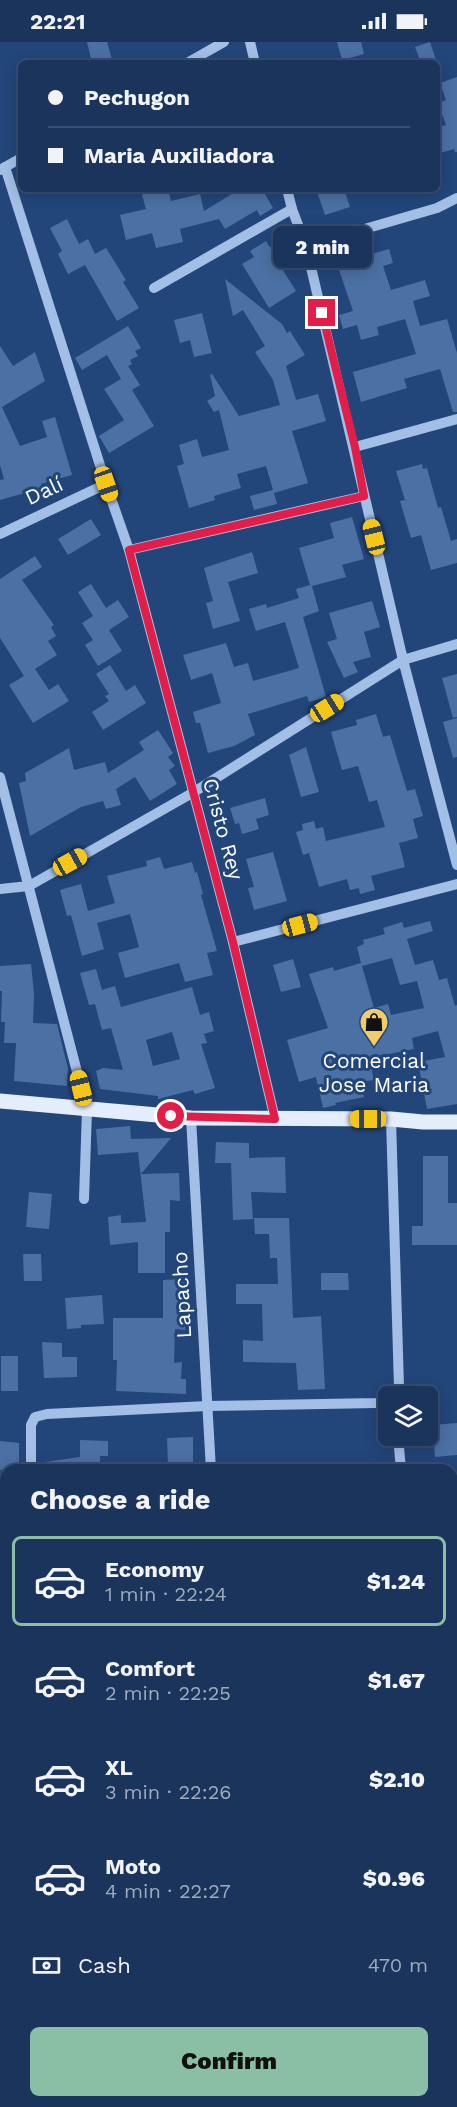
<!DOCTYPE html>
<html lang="en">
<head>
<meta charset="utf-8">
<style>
  body { margin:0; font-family:"Work Sans",sans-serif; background:#273f65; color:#f1f3f6; height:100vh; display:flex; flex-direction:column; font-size:22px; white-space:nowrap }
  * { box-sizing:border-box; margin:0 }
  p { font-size:20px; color:#9faabb }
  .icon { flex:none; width:33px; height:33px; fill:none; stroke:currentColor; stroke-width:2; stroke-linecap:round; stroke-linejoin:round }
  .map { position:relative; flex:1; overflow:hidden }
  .details { position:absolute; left:0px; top:1422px; width:458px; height:644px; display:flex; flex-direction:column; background:#1a345c; border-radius:18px 18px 0 0; box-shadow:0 3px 15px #0003,0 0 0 2px #384f72 }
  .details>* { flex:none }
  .guide { position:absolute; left:18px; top:18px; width:422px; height:132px; border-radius:9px; box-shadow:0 3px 15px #0003,0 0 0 2px #384f72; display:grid; align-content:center; height:132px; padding:0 30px; background:#1a345c }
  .tools { position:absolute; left:378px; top:1344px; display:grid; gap:12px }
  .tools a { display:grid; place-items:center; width:60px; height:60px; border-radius:9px; background:#1a345c; box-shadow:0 3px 15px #0003,0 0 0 2px #384f72; font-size:30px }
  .end { position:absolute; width:27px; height:27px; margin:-14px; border:8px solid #e11d48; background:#fff; box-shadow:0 0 0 3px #fff }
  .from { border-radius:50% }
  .bubble { position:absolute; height:42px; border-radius:9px; background:#1a345c; box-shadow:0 3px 15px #0003,0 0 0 2px #384f72; font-size:20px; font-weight:800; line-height:42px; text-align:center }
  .car { position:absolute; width:18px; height:36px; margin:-18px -9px; border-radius:8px; box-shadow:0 0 4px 2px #0007; background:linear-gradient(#f5c518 24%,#345 0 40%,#f5c518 0 76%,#345 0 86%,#f5c518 0) }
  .guide b { display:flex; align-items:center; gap:21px; height:57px; font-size:22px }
  .guide b+b { border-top:2px solid #384f72 }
  .guide i { width:15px; height:15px; background:#f1f3f6 }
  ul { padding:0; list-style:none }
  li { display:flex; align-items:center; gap:18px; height:90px; margin:0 12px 9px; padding:0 18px; border:3px solid transparent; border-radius:9px }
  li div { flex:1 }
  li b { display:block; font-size:22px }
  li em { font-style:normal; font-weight:800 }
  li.current { border-color:#8abfa5 }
  li>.icon { width:54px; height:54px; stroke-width:1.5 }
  h2 { padding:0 30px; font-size:27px; line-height:72px }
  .pay { display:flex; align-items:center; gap:15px; height:66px; padding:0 30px; font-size:22px }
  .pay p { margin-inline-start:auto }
  .cta { display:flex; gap:12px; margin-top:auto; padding:12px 30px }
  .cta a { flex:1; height:69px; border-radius:9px; background:#8abfa5; color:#111; font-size:24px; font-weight:800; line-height:69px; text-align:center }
  .status { display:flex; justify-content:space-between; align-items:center; height:42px; padding:0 30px; background:#1a345c; direction:ltr }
  .status svg { height:16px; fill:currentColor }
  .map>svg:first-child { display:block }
  .green { fill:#355f97 }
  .building { fill:#4b70a3; fill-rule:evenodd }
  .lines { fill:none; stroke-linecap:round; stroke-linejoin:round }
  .minor { stroke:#a4bfe5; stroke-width:10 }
  .major { stroke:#e4edfc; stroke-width:15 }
  .route { stroke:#e11d48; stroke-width:8 }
  .labels { text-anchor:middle; stroke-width:6; stroke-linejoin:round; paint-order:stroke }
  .street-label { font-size:21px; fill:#fff; stroke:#22467a }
  .poi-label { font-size:21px; fill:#fff; stroke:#22467a }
</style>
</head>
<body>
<div class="status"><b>22:21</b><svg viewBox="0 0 49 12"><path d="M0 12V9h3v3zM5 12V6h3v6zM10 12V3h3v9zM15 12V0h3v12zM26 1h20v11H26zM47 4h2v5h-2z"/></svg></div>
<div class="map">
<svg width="457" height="2065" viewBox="0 0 457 2065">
  <rect width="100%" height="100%" fill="#22467a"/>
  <!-- green -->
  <rect class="green" x="0" y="1641" width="6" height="41"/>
  <!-- building -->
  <g class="building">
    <path d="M87,0H107L113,21H92Z"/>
    <path d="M337,0H361L364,12L342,18Z"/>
    <path d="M430,0L437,21H421L415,5Z"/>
    <path d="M457,35V110H455L454,107L440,111L436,100V86L446,83L438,61L446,58L440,41Z"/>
    <path d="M152,147H168L171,159L200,152L204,169L240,147H262L273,166L260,174L257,168L225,187L219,177L180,187L183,200L156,206L152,191L126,198L120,173L146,167L142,153Z"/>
    <path d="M316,147H344L350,165L325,173Z"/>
    <path d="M67,177L79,202L88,197L95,212L106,206L126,238L123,240L139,266L117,279L85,223L68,232L58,212L62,209L50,186Z"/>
    <path d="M266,199L270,205L278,201L288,217L279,222L296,249L269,266L242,222L254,215L250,209Z"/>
    <path d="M389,207L393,221L383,224L391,248L425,238L430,254L413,259L420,284L447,277L457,311V370H453L440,327L404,337L407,346L361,360L353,330L416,312L405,277L377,285L379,293L361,298L357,283L343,287L339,273L353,269L337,222Z"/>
    <path d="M225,237L282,282L287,291L290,289L305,313L286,324L296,358L318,352L326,379L292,389L308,441L274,451L277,462L254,468L250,454L273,448L266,424L237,432L241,446L214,454L215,458L189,466L177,424L184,422L179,403L197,397L202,415L229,408L219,368L214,370L207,359L215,354L210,333L212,332L239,374L280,363L273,338L255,310L265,304L243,268L233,274Z"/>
    <path d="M202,271L212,311L194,315L190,298L180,301L174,278Z"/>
    <path d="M128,284L141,306L135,309L138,314L130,318L132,322L128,324L140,343L132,348L154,384L109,411L99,394L124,378L104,347L121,337L107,313L82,328L75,316Z"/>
    <path d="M0,304L13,324L35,310L45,339L2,365L20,404L47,395L42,379L55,375L72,433L41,442L42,446L0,458V438L4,437L0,423Z"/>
    <path d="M422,422L423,427L427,426L438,466L441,465L451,499L457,497V521L431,528L421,493L411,496L400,459L405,458L396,429Z"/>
    <path d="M352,475L364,517L342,523L346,535L312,544L319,569L303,575L326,655L309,660L307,654L248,672L255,693L234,704L208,711L200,681H196L193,670L221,661L212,631L191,638L183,613L226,601L234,625L248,621L253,639L299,626L285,580L256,589L249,567L266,562L267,566L299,556L296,547L310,543L299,506L334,496L330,481Z"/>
    <path d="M91,477L101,493L68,513L58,497Z"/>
    <path d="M252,510L258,531L228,540L240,579L213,587L206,561L213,559L204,526Z"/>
    <path d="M35,514L42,525L22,538L54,583L51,585L56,594L48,599L57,613L35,627L49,648L58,642L69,659L33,681L9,643L24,634L0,596V537Z"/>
    <path d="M91,542L106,566L118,558L129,575L109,588L122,609L98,624L85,603L93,598L82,581L93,574L78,550Z"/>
    <path d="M372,559L380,585L364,590L371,615L353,620L358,630L344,636L327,600L337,597L329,571Z"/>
    <path d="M110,623L126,649L135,643L146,661L103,688L92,670L109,659L105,654L109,652L96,632Z"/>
    <path d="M457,632V675L453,676L442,636Z"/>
    <path d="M376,672L383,695L390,693L407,749L415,747L423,774L413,777L418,796L399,801L405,825L371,834L375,848L360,852L359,846L350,848L347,837L319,845L309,811L303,813L296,790L303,788L302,782L314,779L316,787L323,785L326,799L385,785L377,758L369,760L358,724L342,728L331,690L357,683L356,678Z"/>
    <path d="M457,676V715L453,716L443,680Z"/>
    <path d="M158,688L173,711L168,715L175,724L169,728L177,742L150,759L135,735L116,747L121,763L106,767L103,759L81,765L30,794L19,741L26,739L25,731L69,706L74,728L105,720L108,731L144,708L139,700Z"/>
    <path d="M306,705L319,750L301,755L289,713Z"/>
    <path d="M265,756L269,773L256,777L259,787L242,792L239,781L235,782L230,766Z"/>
    <path d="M273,810L287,859L254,868L248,846L254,845L246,817Z"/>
    <path d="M160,815L164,827L192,820L195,831L197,830L203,852L201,853L217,909L207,911L213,933L185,940L179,921L125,936L118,911L139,905L130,872L97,881L104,907L82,914L71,873L67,874L60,848L81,842L88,869L115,861L107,834L147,824L146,819Z"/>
    <path d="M430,879L433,889L407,897L415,923L433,918L439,938L447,936L455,964L457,963V1062L427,1067L418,1020L445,1015L438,989L412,996L414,1007L369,1016L374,1038L361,1040L364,1055L335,1061L336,1063L323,1066L316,1035L299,1040L287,998L328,986L309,932L333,925L334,929L361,921L357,905L364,902L363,898L385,892L383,886L402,880L404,886ZM392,916L400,943L417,939L424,966L391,973L388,962L374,966L362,924Z"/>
    <path d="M293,917L301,945L281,950L273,923Z"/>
    <path d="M31,922L34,951L33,981L57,982L68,1027L67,1044L14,1039L16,1001H4L5,980H1L2,949H0V924Z"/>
    <path d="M96,927L102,948L115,944L121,965L192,945L200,973L209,970L214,989L204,992L207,1001L201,1002L215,1046L195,1052L193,1048L158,1057V1054L100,1047L96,1029L103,1026L123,1028L111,986L102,988L95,962L89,963L80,931ZM172,990L180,1017L153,1024L146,998Z"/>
    <path d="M130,1084L131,1097L171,1096L141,1132L179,1131L180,1159L170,1158V1190H165V1231H138V1200L110,1203L108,1175L121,1173V1181L146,1180L138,1110L98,1113L96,1087Z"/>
    <path d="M216,1100L249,1101V1116L285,1115L286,1151L251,1150L253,1177L233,1178L231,1121H215Z"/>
    <path d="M423,1114H448V1161H457V1203H412V1184H423Z"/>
    <path d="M29,1150L52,1152L49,1187L26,1185Z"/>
    <path d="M254,1176H289L293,1276L321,1274L325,1347L298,1348L296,1321L243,1320V1298L263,1299L262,1262H236V1242H278L277,1216H270L269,1192H255Z"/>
    <path d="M23,1212H41L42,1239H24Z"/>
    <path d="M321,1231H348L349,1248H321Z"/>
    <path d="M184,1237L185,1288L175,1287L174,1321L182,1320L181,1337H186V1352L116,1349L117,1318H113V1276H163V1238Z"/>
    <path d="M102,1253L104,1282L81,1283V1286L67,1287L65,1256Z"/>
    <path d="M42,1300L62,1301V1315H77V1335L44,1336Z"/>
    <rect x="1" y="1314" width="17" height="35"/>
    <path d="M457,1381V1413L435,1415L433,1383Z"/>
    <path d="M193,1395V1423H168L167,1396Z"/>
    <path d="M80,1398L108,1399V1414H100V1428H45V1420L80,1415Z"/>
    <path d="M0,1399L19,1401V1428H0Z"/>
  </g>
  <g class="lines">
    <!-- minor -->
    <g class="minor">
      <path d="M250,0L255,21"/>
      <path d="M187,21L224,0"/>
      <path d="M5,125L106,442L129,508L233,900L275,1077"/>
      <path d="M0,128L21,116"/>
      <path d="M287,147L292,167L306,204L403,618L457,823"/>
      <path d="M306,204L437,166L457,156"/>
      <path d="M154,246L292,167"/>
      <path d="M355,405L457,377"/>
      <path d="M0,492L106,442"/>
      <path d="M129,508L364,454"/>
      <path d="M0,735L87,1068L84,1157"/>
      <path d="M0,847L29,844L194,750L403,618L457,602"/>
      <path d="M233,900L457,842"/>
      <path d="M191,1076L211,1428"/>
      <path d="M391,1077L399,1345L395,1354"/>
      <path d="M398,1394L401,1428"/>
      <path d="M31,1428V1383L35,1375L47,1372L207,1364L376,1361L388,1358"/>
      <path d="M452,1680H457"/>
      <path d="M0,1702L6,1701"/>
      <path d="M15,2060V2065"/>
      <path d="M248,2060V2065"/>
      <path d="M442,2060L443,2065"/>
    </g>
    <!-- major -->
    <path class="major" d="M0,1059L191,1076L391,1077L423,1080H457"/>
  </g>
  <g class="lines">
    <!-- route -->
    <path class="route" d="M171,1074L275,1077L233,900L129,508L364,454L355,405L322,271"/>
  </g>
  <!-- icons -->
  <defs>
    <g id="shop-pin" transform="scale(1.5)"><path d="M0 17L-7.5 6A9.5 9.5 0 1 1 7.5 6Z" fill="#f0cd66" stroke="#22467a"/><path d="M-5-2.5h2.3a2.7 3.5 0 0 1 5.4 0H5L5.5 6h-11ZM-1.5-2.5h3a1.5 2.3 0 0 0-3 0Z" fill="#111"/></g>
  </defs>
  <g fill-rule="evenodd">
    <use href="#shop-pin" x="374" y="980"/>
  </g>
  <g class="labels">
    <!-- street labels -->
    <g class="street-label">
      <text transform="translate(44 449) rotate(-25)" y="7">Dalí</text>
      <text transform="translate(223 787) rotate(75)" y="7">Cristo Rey</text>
      <text transform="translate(182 1253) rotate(-93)" y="7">Lapacho</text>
    </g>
    <!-- poi labels -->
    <g class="poi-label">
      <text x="374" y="1026">Comercial<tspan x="374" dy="24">Jose Maria</tspan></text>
    </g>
  </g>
</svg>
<div class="tools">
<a><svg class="icon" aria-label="layers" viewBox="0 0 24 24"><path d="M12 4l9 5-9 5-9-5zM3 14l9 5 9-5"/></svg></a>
</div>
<i class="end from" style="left:171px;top:1074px"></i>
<i class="end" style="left:322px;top:271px"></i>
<div class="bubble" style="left:273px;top:184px;width:99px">2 min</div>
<i class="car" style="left:106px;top:442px;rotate:161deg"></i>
<i class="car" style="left:374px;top:495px;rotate:346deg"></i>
<i class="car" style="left:327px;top:666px;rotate:58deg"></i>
<i class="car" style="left:70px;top:820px;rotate:61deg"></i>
<i class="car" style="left:300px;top:883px;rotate:75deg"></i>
<i class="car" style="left:81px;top:1046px;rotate:346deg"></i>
<i class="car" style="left:368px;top:1077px;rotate:270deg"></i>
<div class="guide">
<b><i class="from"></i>Pechugon</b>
<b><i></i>Maria Auxiliadora</b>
</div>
<section class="details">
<h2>Choose a ride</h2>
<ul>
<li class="current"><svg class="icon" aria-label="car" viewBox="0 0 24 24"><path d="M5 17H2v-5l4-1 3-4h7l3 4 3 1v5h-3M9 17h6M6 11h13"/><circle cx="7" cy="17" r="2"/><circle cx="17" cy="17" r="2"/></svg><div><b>Economy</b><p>1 min · 22:24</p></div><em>$1.24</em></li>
<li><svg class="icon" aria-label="car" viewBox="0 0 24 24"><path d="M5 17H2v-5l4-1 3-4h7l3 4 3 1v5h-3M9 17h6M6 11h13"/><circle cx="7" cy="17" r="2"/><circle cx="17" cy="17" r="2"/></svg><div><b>Comfort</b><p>2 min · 22:25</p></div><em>$1.67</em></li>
<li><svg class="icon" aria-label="car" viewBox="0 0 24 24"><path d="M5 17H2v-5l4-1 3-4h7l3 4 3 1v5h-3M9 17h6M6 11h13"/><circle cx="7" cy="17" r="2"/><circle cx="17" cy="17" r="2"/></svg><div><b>XL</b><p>3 min · 22:26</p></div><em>$2.10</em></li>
<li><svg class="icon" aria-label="car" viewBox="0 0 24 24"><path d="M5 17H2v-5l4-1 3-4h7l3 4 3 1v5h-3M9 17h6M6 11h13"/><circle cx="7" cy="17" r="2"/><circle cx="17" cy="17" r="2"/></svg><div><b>Moto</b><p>4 min · 22:27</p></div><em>$0.96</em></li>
</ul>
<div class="pay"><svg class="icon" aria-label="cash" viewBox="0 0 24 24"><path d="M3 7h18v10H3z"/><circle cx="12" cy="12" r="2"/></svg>Cash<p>470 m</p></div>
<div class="cta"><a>Confirm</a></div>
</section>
</div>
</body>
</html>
